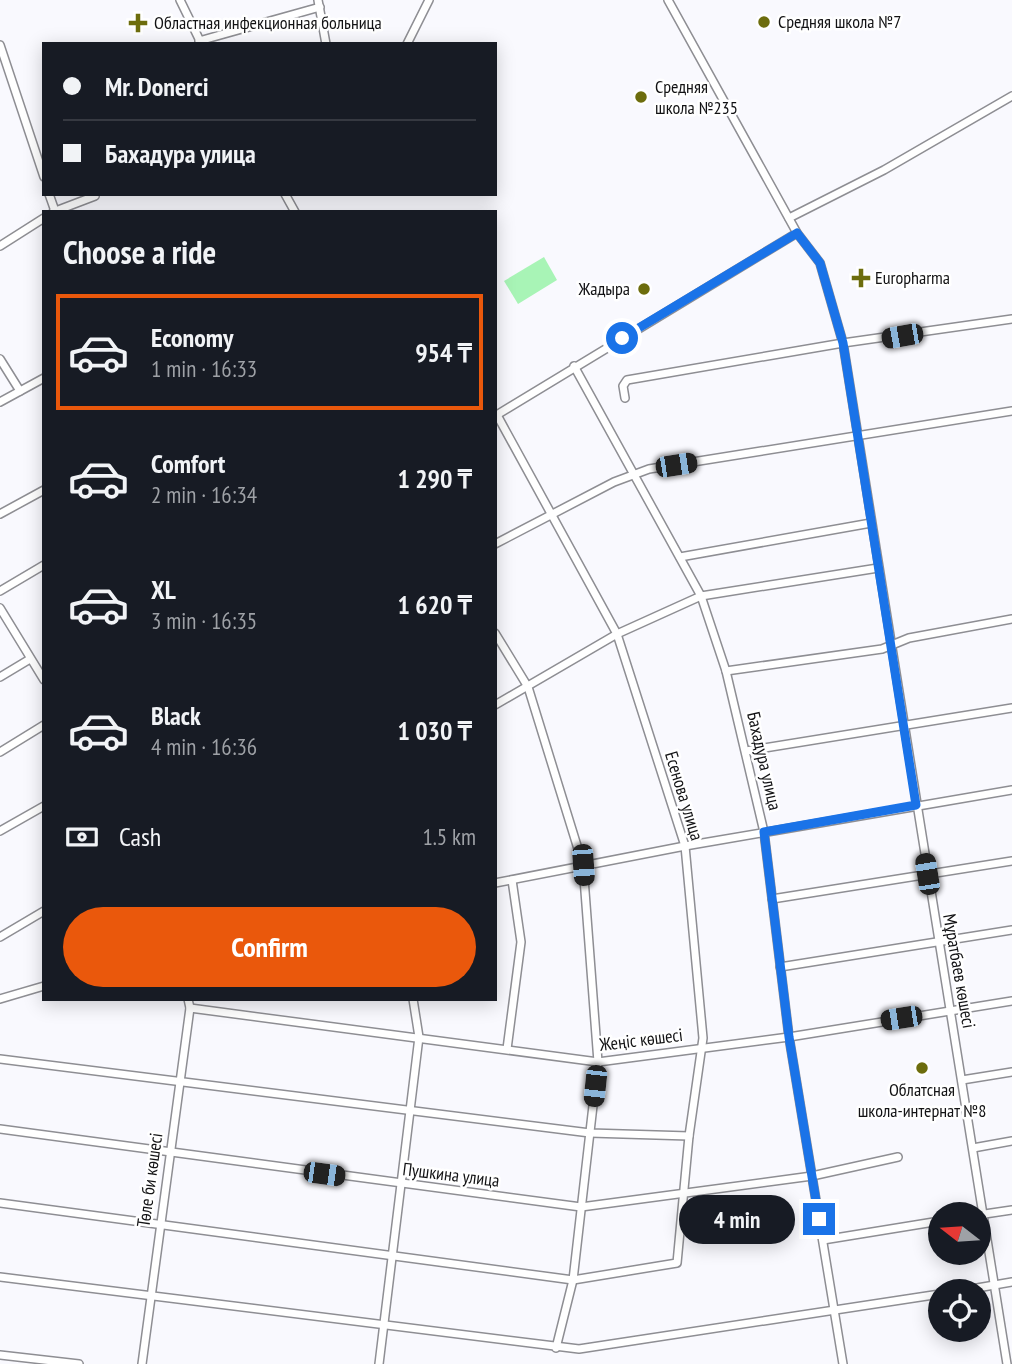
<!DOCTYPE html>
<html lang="en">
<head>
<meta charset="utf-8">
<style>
  body { margin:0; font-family:"PT Sans Narrow",sans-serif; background:#242831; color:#f1f3f6; height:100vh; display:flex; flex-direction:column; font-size:26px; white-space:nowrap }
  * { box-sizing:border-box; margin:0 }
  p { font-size:23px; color:#9ea1a6 }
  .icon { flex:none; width:38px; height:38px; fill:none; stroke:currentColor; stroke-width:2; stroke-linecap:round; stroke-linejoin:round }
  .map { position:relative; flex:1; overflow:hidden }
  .panel { position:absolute; left:42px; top:210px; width:455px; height:791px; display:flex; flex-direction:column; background:#171b24; border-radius:0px; box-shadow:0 4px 18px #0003 }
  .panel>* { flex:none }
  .banner { position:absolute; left:42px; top:42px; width:455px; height:154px; border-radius:0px; box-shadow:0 4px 18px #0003; display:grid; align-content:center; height:154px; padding:0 21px; background:#171b24 }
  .needle { width:46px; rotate:287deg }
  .fabs { position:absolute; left:928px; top:1202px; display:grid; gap:14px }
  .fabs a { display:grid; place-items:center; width:63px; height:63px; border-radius:50%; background:#171b24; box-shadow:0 4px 18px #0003; font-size:35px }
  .end { position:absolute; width:32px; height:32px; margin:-16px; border:9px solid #1a73e8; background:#fff; box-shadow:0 0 0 4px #fff }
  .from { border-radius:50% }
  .bubble { position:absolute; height:49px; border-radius:24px; background:#171b24; box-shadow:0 4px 18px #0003; font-size:23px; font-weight:700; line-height:49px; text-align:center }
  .car { position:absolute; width:21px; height:42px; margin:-21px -10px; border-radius:9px; box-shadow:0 0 5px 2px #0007; background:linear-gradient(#222 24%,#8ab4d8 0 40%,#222 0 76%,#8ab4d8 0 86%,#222 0) }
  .banner b { display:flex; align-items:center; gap:24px; height:66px; font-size:26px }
  .banner b+b { border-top:2px solid #363941 }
  .banner i { width:18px; height:18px; background:#f1f3f6 }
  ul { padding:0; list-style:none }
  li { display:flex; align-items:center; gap:21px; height:116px; margin:0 14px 10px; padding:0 7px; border:4px solid transparent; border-radius:0px }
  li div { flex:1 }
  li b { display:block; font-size:26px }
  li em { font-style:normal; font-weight:700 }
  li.selected { border-color:#ea580c }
  li>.icon { width:63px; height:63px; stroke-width:1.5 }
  h2 { padding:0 21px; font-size:32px; line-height:84px }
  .pay { display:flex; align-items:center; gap:18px; height:77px; padding:0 21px; font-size:26px }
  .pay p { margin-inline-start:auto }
  .cta { display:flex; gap:14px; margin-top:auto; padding:14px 21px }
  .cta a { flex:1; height:80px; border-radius:42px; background:#ea580c; color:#fff; font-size:28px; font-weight:700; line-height:80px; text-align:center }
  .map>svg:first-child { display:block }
  .green { fill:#a8f4b6 }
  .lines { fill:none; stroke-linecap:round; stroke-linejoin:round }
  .minor-casing { stroke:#8e8e93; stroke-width:10 }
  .minor { stroke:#fff; stroke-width:7 }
  .route { stroke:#1a73e8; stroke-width:9 }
  .poi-dot { fill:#6d6d0d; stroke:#fff; stroke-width:2.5 }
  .labels { text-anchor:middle; stroke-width:5; stroke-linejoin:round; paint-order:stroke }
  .poi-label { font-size:18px; fill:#121214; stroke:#fff; text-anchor:start }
  .street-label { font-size:18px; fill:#121214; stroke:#fff }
</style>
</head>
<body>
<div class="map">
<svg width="1012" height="1364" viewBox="0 0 1012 1364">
  <rect width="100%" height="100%" fill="#f9f9fe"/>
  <!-- green -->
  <path class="green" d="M544,257L557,280L518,304L504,281Z"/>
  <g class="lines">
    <!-- minor casing -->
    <g class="minor-casing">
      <g id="minor">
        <path d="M180,0L201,43"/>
        <path d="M318,0L326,44"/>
        <path d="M668,0L797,233L820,263L843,343L1007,1364"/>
        <path d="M199,41L320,7"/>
        <path d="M407,44L429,0"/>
        <path d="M0,45L44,177"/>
        <path d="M49,194L55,211"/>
        <path d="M285,194L295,212"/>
        <path d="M53,212L95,196"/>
        <path d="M789,218L884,170L1012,96"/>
        <path d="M0,246L44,218"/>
        <path d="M0,359L20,391"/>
        <path d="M574,366L701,596L726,671L764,832L789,1037L843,1364"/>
        <path d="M625,398L623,386L627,380L843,343L1012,319"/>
        <path d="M0,402L44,378"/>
        <path d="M495,416L797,233"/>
        <path d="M0,514L44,490"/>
        <path d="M495,544L614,482L649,469L1012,411"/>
        <path d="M680,557L871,523"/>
        <path d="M0,591L44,565"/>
        <path d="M0,608L44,680"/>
        <path d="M495,633L528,687L583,865L598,1062L573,1280L556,1348"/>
        <path d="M726,671L882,649L909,638L1012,619"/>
        <path d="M0,677L30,659"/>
        <path d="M495,705L617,634L701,596L878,568"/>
        <path d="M746,751L1012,708"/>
        <path d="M0,752L44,725"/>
        <path d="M0,831L44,806"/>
        <path d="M495,883L685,846L1012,790"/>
        <path d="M772,899L1012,861"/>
        <path d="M0,937L44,911"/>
        <path d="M780,967L1012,930"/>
        <path d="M0,999L44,986"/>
        <path d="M190,1008L598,1062L789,1037L1012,1001"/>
        <path d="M507,1049L521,942L512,880"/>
        <path d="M0,1059L590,1133L689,1136"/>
        <path d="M962,1080L1012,1072"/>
        <path d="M0,1129L581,1207L812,1176L898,1157"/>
        <path d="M973,1148L1012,1141"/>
        <path d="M0,1203L573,1280L677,1263L689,1136L703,1038L685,846L617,634L497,415"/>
        <path d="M978,1215L1012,1210"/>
        <path d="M823,1240L940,1221"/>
        <path d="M0,1277L579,1349L940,1294"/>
        <path d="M954,1292L1012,1282"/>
        <path d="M0,1355L79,1364"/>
        <path d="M142,1364L190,1008L188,999"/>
        <path d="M379,1364L419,1037L413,999"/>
      </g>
    </g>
    <!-- minor -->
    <use href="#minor" class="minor"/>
  </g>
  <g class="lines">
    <!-- route -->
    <path class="route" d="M622,338L797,233L820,263L843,343L916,805L764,832L789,1037L819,1219"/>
  </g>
  <!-- markers -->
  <g class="poi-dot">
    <circle cx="764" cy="22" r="7"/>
    <path d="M134.5 12.5h7v7h7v7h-7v7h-7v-7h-7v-7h7z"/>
    <circle cx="641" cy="97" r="7"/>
    <path d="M857.5 267.5h7v7h7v7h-7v7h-7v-7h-7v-7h7z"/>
    <circle cx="644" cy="289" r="7"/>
    <circle cx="922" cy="1068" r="7"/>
  </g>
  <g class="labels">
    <!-- poi labels -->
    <g class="poi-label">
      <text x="778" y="28">Средняя школа №7</text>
      <text x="154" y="29">Областная инфекционная больница</text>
      <text x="655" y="93">Средняя<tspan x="655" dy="21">школа №235</tspan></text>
      <text x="875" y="284">Europharma</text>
      <text x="630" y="295" text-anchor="end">Жадыра</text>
      <text x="922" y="1096" text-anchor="middle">Облатсная<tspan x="922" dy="21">школа-интернат №8</tspan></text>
    </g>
    <!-- street labels -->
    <g class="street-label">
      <text transform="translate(764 761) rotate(77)" y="6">Бахадура улица</text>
      <text transform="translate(684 796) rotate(73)" y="6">Есенова улица</text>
      <text transform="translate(959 971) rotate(80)" y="6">Мұратбаев көшесі</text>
      <text transform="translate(641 1040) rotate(-7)" y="6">Жеңіс көшесі</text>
      <text transform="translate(451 1175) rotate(7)" y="6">Пушкина улица</text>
      <text transform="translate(150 1180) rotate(-82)" y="6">Төле би көшесі</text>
    </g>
  </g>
</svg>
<div class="fabs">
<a><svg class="needle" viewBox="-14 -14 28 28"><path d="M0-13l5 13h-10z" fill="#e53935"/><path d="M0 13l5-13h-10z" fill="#9ea1a6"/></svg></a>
<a><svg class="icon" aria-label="locate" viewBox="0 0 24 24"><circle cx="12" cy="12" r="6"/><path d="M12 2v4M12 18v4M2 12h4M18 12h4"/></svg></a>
</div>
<i class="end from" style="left:622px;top:338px"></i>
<i class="end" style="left:819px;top:1219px"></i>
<div class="bubble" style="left:679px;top:1195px;width:116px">4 min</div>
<i class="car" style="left:902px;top:336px;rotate:260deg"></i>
<i class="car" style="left:676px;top:465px;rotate:81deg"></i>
<i class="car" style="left:583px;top:865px;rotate:176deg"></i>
<i class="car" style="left:927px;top:874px;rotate:351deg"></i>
<i class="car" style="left:901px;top:1018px;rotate:261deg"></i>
<i class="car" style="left:595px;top:1086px;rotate:186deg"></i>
<i class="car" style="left:324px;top:1174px;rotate:98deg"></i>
<div class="banner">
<b><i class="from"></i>Mr. Donerci</b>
<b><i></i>Бахадура улица</b>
</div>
<section class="panel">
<h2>Choose a ride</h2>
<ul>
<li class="selected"><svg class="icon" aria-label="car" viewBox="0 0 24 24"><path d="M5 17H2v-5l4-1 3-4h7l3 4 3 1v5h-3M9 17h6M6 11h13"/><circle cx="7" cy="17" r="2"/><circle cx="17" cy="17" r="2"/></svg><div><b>Economy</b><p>1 min · 16:33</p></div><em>954 ₸</em></li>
<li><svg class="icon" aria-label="car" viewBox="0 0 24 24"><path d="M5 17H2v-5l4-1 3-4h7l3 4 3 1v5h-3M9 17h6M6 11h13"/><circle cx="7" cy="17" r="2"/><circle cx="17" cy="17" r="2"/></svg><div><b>Comfort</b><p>2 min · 16:34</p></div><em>1 290 ₸</em></li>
<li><svg class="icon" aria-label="car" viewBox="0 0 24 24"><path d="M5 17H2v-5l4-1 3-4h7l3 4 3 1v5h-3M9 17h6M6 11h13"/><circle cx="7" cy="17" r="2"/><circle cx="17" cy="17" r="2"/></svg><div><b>XL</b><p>3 min · 16:35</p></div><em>1 620 ₸</em></li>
<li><svg class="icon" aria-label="car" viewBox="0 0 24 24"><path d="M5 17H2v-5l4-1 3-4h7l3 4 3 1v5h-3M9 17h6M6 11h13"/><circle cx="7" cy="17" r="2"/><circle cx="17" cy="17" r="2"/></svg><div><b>Black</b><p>4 min · 16:36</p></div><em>1 030 ₸</em></li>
</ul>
<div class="pay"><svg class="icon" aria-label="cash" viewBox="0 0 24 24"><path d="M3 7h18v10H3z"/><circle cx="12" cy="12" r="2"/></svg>Cash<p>1.5 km</p></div>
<div class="cta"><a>Confirm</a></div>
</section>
</div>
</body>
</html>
